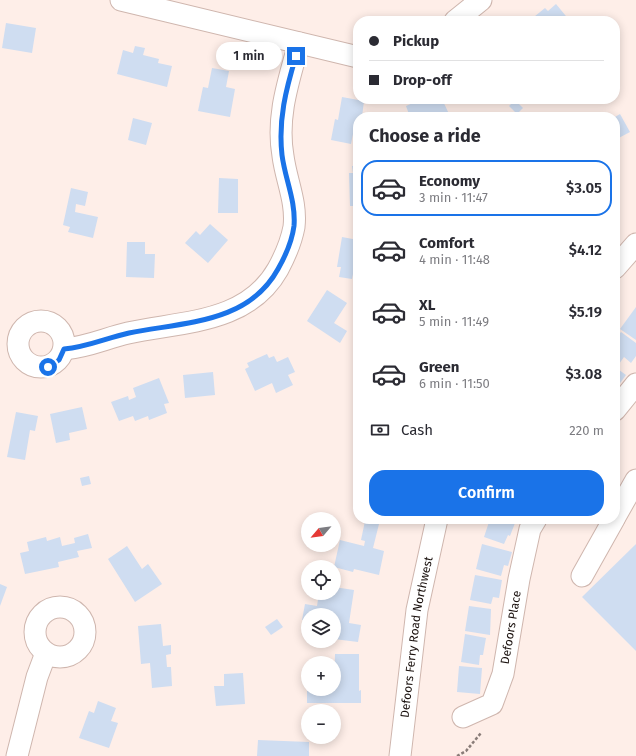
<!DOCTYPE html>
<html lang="en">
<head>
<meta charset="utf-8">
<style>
  body { margin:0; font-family:"Fira Sans",sans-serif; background:#f2f2f3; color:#2b2b33; height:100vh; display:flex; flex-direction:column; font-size:15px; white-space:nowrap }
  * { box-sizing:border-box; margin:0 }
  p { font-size:13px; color:#7c7c81 }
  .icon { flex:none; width:22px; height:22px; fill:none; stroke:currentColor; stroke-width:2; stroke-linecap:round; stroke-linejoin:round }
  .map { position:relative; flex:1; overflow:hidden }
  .details { position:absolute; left:353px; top:112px; width:267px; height:412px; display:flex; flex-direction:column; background:#fff; border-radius:16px; box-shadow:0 2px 10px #0003 }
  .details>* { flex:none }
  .guide { position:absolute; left:353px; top:16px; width:267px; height:88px; border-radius:16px; box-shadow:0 2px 10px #0003; display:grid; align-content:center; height:88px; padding:0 16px; background:#fff }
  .needle { width:26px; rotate:241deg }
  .tools { position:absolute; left:301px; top:512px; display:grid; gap:8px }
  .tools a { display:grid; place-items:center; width:40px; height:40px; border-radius:50%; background:#fff; box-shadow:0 2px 10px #0003; font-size:20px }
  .end { position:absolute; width:18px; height:18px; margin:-9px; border:5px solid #1a73e8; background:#fff; box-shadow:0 0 0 2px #fff }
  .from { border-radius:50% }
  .bubble { position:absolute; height:28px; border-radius:14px; background:#fff; box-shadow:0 2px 10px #0003; font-size:13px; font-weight:600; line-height:28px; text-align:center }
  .guide b { display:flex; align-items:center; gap:14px; height:38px; font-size:15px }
  .guide b+b { border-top:1px solid #e1e1e2 }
  .guide i { width:10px; height:10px; background:#2b2b33 }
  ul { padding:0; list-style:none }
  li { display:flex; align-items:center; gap:12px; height:56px; margin:0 8px 6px; padding:0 8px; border:2px solid transparent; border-radius:16px }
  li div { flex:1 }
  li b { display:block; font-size:15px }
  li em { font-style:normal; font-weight:600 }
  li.selected { border-color:#1a73e8 }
  li>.icon { width:36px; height:36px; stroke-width:1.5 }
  h2 { padding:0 16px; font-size:18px; line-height:48px }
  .pay { display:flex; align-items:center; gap:10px; height:44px; padding:0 16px; font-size:15px }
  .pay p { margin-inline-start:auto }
  .action { display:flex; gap:8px; margin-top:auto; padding:8px 16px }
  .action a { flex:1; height:46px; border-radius:16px; background:#1a73e8; color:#fff; font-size:16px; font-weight:600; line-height:46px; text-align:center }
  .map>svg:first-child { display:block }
  .building { fill:#cfddf1 }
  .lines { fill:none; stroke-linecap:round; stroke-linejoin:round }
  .minor-casing { stroke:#cfb6ae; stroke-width:23 }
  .path { stroke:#897c78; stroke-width:2.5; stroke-dasharray:3 2; stroke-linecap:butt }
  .minor { stroke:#fff; stroke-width:21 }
  .route { stroke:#1a73e8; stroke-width:5 }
  .labels { text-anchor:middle; stroke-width:3; stroke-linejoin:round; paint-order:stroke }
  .street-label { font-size:12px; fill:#1a110e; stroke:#fff }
</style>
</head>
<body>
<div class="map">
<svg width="636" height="756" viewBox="0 0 636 756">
  <rect width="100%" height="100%" fill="#feeee8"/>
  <!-- building -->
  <g class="building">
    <path d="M556,4L570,21H529L545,8L548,11Z"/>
    <path d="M6,23L36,28L32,53L2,48Z"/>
    <path d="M135,46L145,48L143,55L159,59L158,63L172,66L167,87L117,74L123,50L133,53Z"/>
    <path d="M212,68L229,71L226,87L235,89L230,117L198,111L203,87L208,88Z"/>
    <path d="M342,97L364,101L362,117H358V129H354L351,144L331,140L335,119L338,120Z"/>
    <path d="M414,99H442L449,114L443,117H429L427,114L419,117H410L406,106L415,102Z"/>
    <path d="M515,100L523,108L517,114L509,106Z"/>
    <path d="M620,114L630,132L615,140V117Z"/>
    <path d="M133,118L152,123L146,145L128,140Z"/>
    <path d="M352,166H358V206H350L349,173H353Z"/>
    <path d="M219,178L238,179V213H218Z"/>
    <path d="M71,188L88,192L85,206L76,204L75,212L98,217L93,238L68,232L70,227L63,225Z"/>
    <path d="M210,224L228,240L208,263L185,243L196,231L200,235Z"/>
    <path d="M342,237L358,240V270L354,269L352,279L339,277L341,267H337Z"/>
    <path d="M127,242H145V254H155L154,278L126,277Z"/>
    <path d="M327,290L347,303L334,323L347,331L340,343L307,321Z"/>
    <path d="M636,307V340L620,329Z"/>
    <path d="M621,332L636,343V356L631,363L624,357L619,364L615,361V340Z"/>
    <path d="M267,354L269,358L274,356L277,362L288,357L295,372L288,375L293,385L276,393L272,383L255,391L245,369L249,367L247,363Z"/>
    <path d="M615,367L626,375L615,390Z"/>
    <path d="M213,372L215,395L185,398L183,375Z"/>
    <path d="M159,378L169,403L164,404L167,413L149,420L148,416L135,421L133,416L119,421L111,402L128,396L129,400L136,397L133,388Z"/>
    <path d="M82,407L87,429L69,433L70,440L56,443L50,414Z"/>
    <path d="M16,412L38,416L35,431L30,430L25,460L7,457Z"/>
    <path d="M89,476L91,484L82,486L80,478Z"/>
    <path d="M490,519L513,520L512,522L515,523L510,536L508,535L504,544L484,537Z"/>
    <path d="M365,521L379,524L373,548L384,551L379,575L354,569L353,572L334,567L340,540L364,546L365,541L361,540Z"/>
    <path d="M88,534L92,548L77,551L79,557L58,562L59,567L25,574L20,553L29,551L27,542L46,537L47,541L60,537L62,546L75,543L74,538Z"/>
    <path d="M482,544L512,552L508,566L504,565L501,576L476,569Z"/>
    <path d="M636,544V651L582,597Z"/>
    <path d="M127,546L142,569L148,564L162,584L135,602L108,559Z"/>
    <path d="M475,575L502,580L499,598L493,597L491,604L470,600Z"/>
    <path d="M0,584L7,587L0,606Z"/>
    <path d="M334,587L354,590L349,623L361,625L358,642L334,639V615H308V621L302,620L305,604L317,606L319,593H334Z"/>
    <path d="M469,606L491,609L490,635L465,631Z"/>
    <path d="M277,619L283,627L271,635L265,627Z"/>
    <path d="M161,624L163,646L171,645V654L166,655L167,667H171L172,686L152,688L150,663L141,664L138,626Z"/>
    <path d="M465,634L486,638L483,655H480L479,665L461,662Z"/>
    <path d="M335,654H359V691L361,690V703H307V689H334Z"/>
    <path d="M459,666L482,668L480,694L457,692Z"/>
    <path d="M243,673L245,704L216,706L214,686H224V674Z"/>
    <path d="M98,701L116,708L111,721L118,723L109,748L79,738L89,711L94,713Z"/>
    <path d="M258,740L309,742V756H257Z"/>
  </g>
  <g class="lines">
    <!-- minor casing -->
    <g class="minor-casing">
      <g id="minor">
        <path d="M121,0L358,57"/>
        <path d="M455,21L481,0"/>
        <path d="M615,268L636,244"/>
        <circle cx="41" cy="344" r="23"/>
        <path d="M64,349C88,347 106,338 128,333C182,321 247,324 278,269C285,256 291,243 294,227C297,202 286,180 283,156C276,116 289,80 299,43"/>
        <path d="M615,410L636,384"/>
        <path d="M615,517L636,480"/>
        <path d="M582,576L614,519"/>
        <circle cx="60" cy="632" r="25"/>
        <path id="s1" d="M463,717L492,704L503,674L519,579L530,529L536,519"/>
        <path d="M17,756L37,677L46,653"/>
        <path id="s2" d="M400,756L417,610L437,519"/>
      </g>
    </g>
    <!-- path -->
    <path class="path" d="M457,756L466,751L481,733"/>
    <!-- minor -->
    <use href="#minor" class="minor"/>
  </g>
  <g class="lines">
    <!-- route -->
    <path class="route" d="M48,367L59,360L64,349C88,347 106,338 129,333C183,322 248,324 278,269C286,255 292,241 294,226C296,201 285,179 282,155C278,120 286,89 296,56"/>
  </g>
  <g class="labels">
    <!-- street labels -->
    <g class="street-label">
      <text dy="4" stroke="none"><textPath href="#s1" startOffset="111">Defoors Place</textPath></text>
      <text dy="4" stroke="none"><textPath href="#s2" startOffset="120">Defoors Ferry Road Northwest</textPath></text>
    </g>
  </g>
</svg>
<div class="tools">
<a><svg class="needle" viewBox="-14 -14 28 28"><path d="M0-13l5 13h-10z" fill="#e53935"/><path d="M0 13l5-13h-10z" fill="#7c7c81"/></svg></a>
<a><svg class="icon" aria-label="locate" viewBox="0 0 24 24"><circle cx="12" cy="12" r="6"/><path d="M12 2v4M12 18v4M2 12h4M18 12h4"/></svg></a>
<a><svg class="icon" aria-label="layers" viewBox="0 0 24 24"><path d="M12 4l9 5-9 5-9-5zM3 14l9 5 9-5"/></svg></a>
<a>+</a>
<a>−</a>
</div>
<i class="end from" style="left:48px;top:367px"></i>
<i class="end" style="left:296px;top:56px"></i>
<div class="bubble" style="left:216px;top:42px;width:66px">1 min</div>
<div class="guide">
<b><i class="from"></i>Pickup</b>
<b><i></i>Drop-off</b>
</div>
<section class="details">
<h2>Choose a ride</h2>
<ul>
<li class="selected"><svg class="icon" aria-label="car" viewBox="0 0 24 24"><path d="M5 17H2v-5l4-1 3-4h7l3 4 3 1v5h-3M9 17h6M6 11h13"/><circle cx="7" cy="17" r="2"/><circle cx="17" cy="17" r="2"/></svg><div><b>Economy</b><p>3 min · 11:47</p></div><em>$3.05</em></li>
<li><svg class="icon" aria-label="car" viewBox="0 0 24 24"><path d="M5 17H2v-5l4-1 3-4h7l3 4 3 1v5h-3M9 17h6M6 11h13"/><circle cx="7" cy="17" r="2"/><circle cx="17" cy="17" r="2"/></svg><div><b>Comfort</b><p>4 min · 11:48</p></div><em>$4.12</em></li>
<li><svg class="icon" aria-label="car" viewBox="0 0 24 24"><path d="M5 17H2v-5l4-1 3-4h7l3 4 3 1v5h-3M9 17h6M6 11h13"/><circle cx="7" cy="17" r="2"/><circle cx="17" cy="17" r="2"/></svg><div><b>XL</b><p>5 min · 11:49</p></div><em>$5.19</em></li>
<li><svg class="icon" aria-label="car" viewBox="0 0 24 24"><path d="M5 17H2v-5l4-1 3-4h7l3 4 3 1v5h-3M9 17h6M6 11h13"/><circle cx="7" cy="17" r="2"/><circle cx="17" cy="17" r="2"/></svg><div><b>Green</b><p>6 min · 11:50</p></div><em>$3.08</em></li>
</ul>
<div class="pay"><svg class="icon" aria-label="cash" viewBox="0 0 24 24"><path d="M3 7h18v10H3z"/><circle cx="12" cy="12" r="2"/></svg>Cash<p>220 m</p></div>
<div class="action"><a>Confirm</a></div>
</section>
</div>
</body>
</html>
